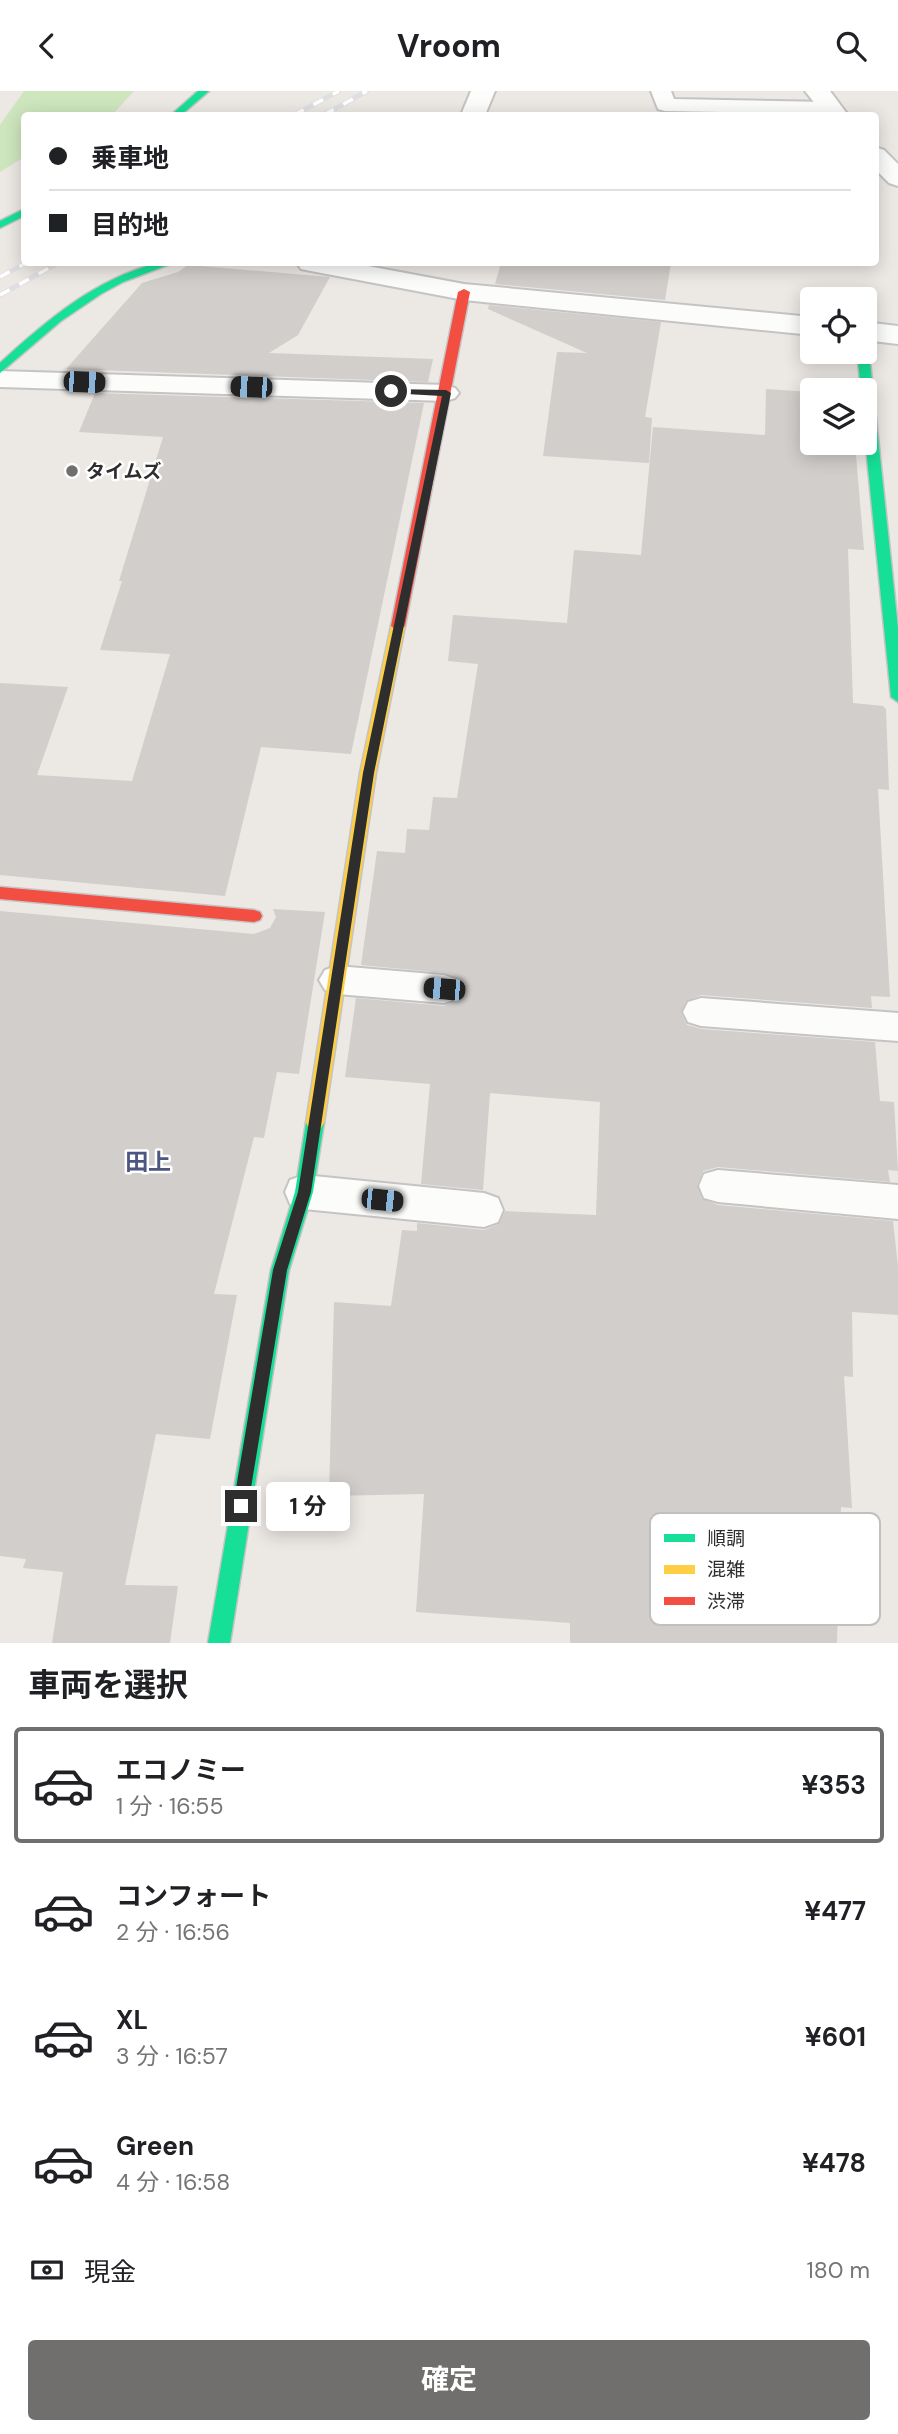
<!DOCTYPE html>
<html lang="ja">
<head>
<meta charset="utf-8">
<style>
  body { margin:0; font-family:"DM Sans","Noto Sans JP",sans-serif; background:#f6f6f6; color:#202124; height:100vh; display:flex; flex-direction:column; font-size:26px; white-space:nowrap }
  * { box-sizing:border-box; margin:0 }
  p { font-size:23px; color:#757577 }
  .icon { flex:none; width:38px; height:38px; fill:none; stroke:currentColor; stroke-width:2; stroke-linecap:round; stroke-linejoin:round }
  .map { position:relative; height:1552px; overflow:hidden }
  .side { display:flex; flex-direction:column; background:#fff; flex:1 }
  .side>* { flex:none }
  .hud { position:absolute; left:21px; top:21px; width:858px; height:154px; border-radius:7px; box-shadow:0 4px 18px #0003; display:grid; align-content:center; height:154px; padding:0 28px; background:#fff }
  .tools { position:absolute; left:800px; top:196px; display:grid; gap:14px }
  .tools a { display:grid; place-items:center; width:77px; height:77px; border-radius:7px; background:#fff; box-shadow:0 4px 18px #0003; font-size:35px }
  .end { position:absolute; width:32px; height:32px; margin:-16px; border:9px solid #2e2e2e; background:#fff; box-shadow:0 0 0 4px #fff }
  .from { border-radius:50% }
  .bubble { position:absolute; height:49px; border-radius:7px; background:#fff; box-shadow:0 4px 18px #0003; font-size:23px; font-weight:700; line-height:49px; text-align:center }
  .car { position:absolute; width:21px; height:42px; margin:-21px -10px; border-radius:9px; box-shadow:0 0 5px 2px #0007; background:linear-gradient(#222 24%,#8ab4d8 0 40%,#222 0 76%,#8ab4d8 0 86%,#222 0) }
  .hud b { display:flex; align-items:center; gap:24px; height:66px; font-size:26px }
  .hud b+b { border-top:2px solid #e0e0e0 }
  .hud i { width:18px; height:18px; background:#202124 }
  ul { padding:0; list-style:none }
  li { display:flex; align-items:center; gap:21px; height:116px; margin:0 14px 10px; padding:0 14px; border:4px solid transparent; border-radius:7px }
  li div { flex:1 }
  li b { display:block; font-size:26px }
  li em { font-style:normal; font-weight:700 }
  li.selected { border-color:#706f6e }
  li>.icon { width:63px; height:63px; stroke-width:1.5 }
  h2 { padding:0 28px; font-size:32px; line-height:84px }
  .pay { display:flex; align-items:center; gap:18px; height:77px; padding:0 28px; font-size:26px }
  .pay p { margin-inline-start:auto }
  .button { display:flex; gap:14px; margin-top:auto; padding:14px 28px }
  .button a { flex:1; height:80px; border-radius:7px; background:#706f6e; color:#fff; font-size:28px; font-weight:700; line-height:80px; text-align:center }
  header { display:flex; justify-content:space-between; align-items:center; height:91px; padding:0 28px; background:#fff; font-size:32px; font-weight:700 }
  .map>svg:first-child { display:block }
  .green { fill:#cee6be }
  .building { fill:#d1cecb }
  .lines { fill:none; stroke-linecap:round; stroke-linejoin:round }
  .lane-casing { stroke:#c5c4c5; stroke-width:4 }
  .street-casing { stroke:#c5c4c5; stroke-width:4 }
  .fast-casing { stroke:#c5c4c5; stroke-width:3 }
  .slow-casing { stroke:#c5c4c5; stroke-width:3 }
  .jam-casing { stroke:#c5c4c5; stroke-width:3 }
  .lane { fill:#fcfcfb; fill-rule:evenodd }
  .street { fill:#fcfcfb; fill-rule:evenodd }
  .fast { fill:#16e098; fill-rule:evenodd }
  .slow { fill:#ffcf43; fill-rule:evenodd }
  .jam { fill:#f24e42; fill-rule:evenodd }
  .rail-casing { stroke:#dfdfe1; stroke-width:5 }
  .rail { stroke:#fff; stroke-width:3.5; stroke-dasharray:11; stroke-linecap:butt }
  .route { fill:#2e2e2e }
  .poi-dot { fill:#706f6e; stroke:#fff; stroke-width:2.5 }
  .labels { text-anchor:middle; stroke-width:5; stroke-linejoin:round; paint-order:stroke }
  .poi-label { font-size:19px; font-weight:bold; fill:#2e2e2e; stroke:#fff; text-anchor:start }
  .quarter-label { font-size:23px; font-weight:bold; fill:#4d5680; stroke:#fff }
  .key { fill:#fff; stroke:#c0c0c0; stroke-width:2 }
  .key-label { font-size:19px; fill:#2e2e2e }
</style>
</head>
<body>
<header><svg class="icon" aria-label="back" viewBox="0 0 24 24"><path d="M15 5l-7 7 7 7"/></svg>Vroom<svg class="icon" aria-label="search" viewBox="0 0 24 24"><circle cx="10" cy="10" r="6"/><path d="M15 15l6 6"/></svg></header>
<div class="map">
<svg width="898" height="1552" viewBox="0 0 898 1552">
  <rect width="100%" height="100%" fill="#ece8e4"/>
  <!-- green -->
  <path class="green" d="M24,0H134L112,24H24V66L0,81V34Z"/>
  <!-- building -->
  <g class="building">
    <path d="M501,172H671L665,209L495,193Z"/>
    <path d="M188,174L330,186L298,244L269,262L433,268L428,291L66,278L142,192L178,181Z"/>
    <path d="M489,214L661,231L645,326L652,327L649,372L543,365L557,261L587,262L488,218Z"/>
    <path d="M766,298L812,301V352H855L864,459L848,458L853,612L883,615L886,618L889,699L878,698L890,906L871,905L872,917L701,904L686,910L681,922L687,934L701,938L875,951L880,1010L894,1011L898,1080L888,1079L890,1091L718,1076L703,1080L697,1094L702,1108L718,1114L893,1130L898,1176V1224L852,1221L853,1286L844,1285L852,1417L841,1416L837,1552H570V1532L416,1521L424,1403L329,1405L334,1211L391,1215L402,1139L417,1140V1132L484,1139L499,1133L505,1120L596,1124L600,1011L490,1002L483,1099L421,1093L430,993L345,986L356,907L444,915L458,909L464,897L457,886L445,882L361,874L377,760L405,762L407,738L429,739L433,706L457,707L478,573L448,570L453,524L567,532L574,459L641,464L653,336L765,344Z"/>
    <path d="M95,302L424,312L351,663L261,656L225,805L0,784V592L68,596L37,684L132,690L170,563L100,559L122,490H119L163,346L79,341Z"/>
    <path d="M273,818L325,821L299,983L277,981L264,1047L254,1046L214,1203L237,1204L210,1348L156,1343L125,1494L178,1495L170,1552H52L63,1481L23,1477L26,1468L0,1465V820L254,843L270,837L276,826Z"/>
  </g>
  <g class="lines">
    <!-- lane casing -->
    <g class="lane-casing">
      <g id="lane">
        <path d="M651,0H671L674,8L829,11L836,13L840,17L836,21L829,23L665,20L658,18Z"/>
        <path d="M0,280L446,294L455,297L459,302L455,307L446,310L0,296Z"/>
        <path d="M337,875L444,884L456,888L462,898L456,908L444,912L337,903L325,899L319,889L325,879Z"/>
        <path d="M701,907L898,922V950L701,935L688,931L683,921L688,911Z"/>
        <path d="M718,1079L898,1094V1128L718,1111L704,1107L699,1095L704,1083Z"/>
        <path d="M304,1084L484,1102L498,1107L503,1119L498,1131L484,1136L304,1118L290,1113L285,1101L290,1089Z"/>
      </g>
    </g>
    <!-- street casing -->
    <g class="street-casing">
      <g id="street">
        <path d="M471,0H495L485,24H461Z"/>
        <path d="M805,0H830L848,24H824Z"/>
        <path d="M875,56L884,59L898,73V95L889,92L875,78Z"/>
        <path d="M297,172H352L464,193L812,226V244L464,209L311,180L301,178Z"/>
        <path d="M864,231L898,235V253L864,249Z"/>
      </g>
    </g>
    <!-- fast casing -->
    <g class="fast-casing">
      <g id="fast">
        <path d="M198,0H209L181,24H171Z"/>
        <path d="M24,118V125L0,137V130Z"/>
        <path d="M157,172H173L123,191L101,203L61,230L0,282V272C47,229 94,189 157,172Z"/>
        <path d="M864,258L869,261L898,537V611L891,606L864,337V299H861L857,261H864Z"/>
        <path d="M315,1025L321,1027L324,1032L313,1101L289,1179L230,1552H208L271,1179L295,1101L306,1032L309,1027Z"/>
      </g>
    </g>
    <!-- slow casing -->
    <g class="slow-casing">
      <path id="slow" d="M398,530L405,535L376,682L324,1032L321,1037L315,1039L309,1037L306,1032L360,682L391,535Z"/>
    </g>
    <!-- jam casing -->
    <g class="jam-casing">
      <g id="jam">
        <path d="M464,198L470,201L405,535L398,540L391,535L458,201Z"/>
        <path d="M0,796L254,819L260,821L262,825L260,829L254,831L0,808Z"/>
      </g>
    </g>
    <!-- lane -->
    <use href="#lane" class="lane"/>
    <!-- street -->
    <use href="#street" class="street"/>
    <!-- fast -->
    <use href="#fast" class="fast"/>
    <!-- slow -->
    <use href="#slow" class="slow"/>
    <!-- jam -->
    <use href="#jam" class="jam"/>
    <!-- rail casing -->
    <g class="rail-casing">
      <g id="rail">
        <path d="M294,24L339,0"/>
        <path d="M324,24L367,0"/>
        <path d="M0,186L26,172"/>
        <path d="M0,204L58,172"/>
      </g>
    </g>
    <!-- rail -->
    <use href="#rail" class="rail"/>
  </g>
  <!-- route -->
  <path class="route" d="M391,298L446,299L451,302L374,682L311,1101L287,1179L248,1415L246,1420L241,1422L235,1420L233,1415L273,1179L298,1101L363,682L442,305L388,302L386,300Z"/>
  <!-- markers -->
  <circle class="poi-dot" cx="72" cy="380" r="7"/>
  <g class="labels">
    <!-- poi labels -->
    <g class="poi-label">
      <text x="86" y="387">タイムズ</text>
    </g>
    <!-- quarter labels -->
    <g class="quarter-label">
      <text x="148" y="1079">田上</text>
    </g>
  </g>
  <!-- legend -->
  <rect x="650" y="1422" width="230" height="112" rx="10" class="key"/>
  <rect x="664" y="1443" width="31" height="8" fill="#16e098"/>
  <rect x="664" y="1474" width="31" height="9" fill="#ffcf43"/>
  <rect x="664" y="1506" width="31" height="8" fill="#f24e42"/>
  <g class="key-label">
    <text x="707" y="1454">順調</text>
    <text x="707" y="1485">混雑</text>
    <text x="707" y="1517">渋滞</text>
  </g>
</svg>
<div class="tools">
<a><svg class="icon" aria-label="locate" viewBox="0 0 24 24"><circle cx="12" cy="12" r="6"/><path d="M12 2v4M12 18v4M2 12h4M18 12h4"/></svg></a>
<a><svg class="icon" aria-label="layers" viewBox="0 0 24 24"><path d="M12 4l9 5-9 5-9-5zM3 14l9 5 9-5"/></svg></a>
</div>
<i class="end from" style="left:391px;top:300px"></i>
<i class="end" style="left:241px;top:1415px"></i>
<div class="bubble" style="left:266px;top:1391px;width:84px">1 分</div>
<i class="car" style="left:84px;top:291px;rotate:92deg"></i>
<i class="car" style="left:251px;top:296px;rotate:272deg"></i>
<i class="car" style="left:444px;top:898px;rotate:275deg"></i>
<i class="car" style="left:382px;top:1109px;rotate:96deg"></i>
<div class="hud">
<b><i class="from"></i>乗車地</b>
<b><i></i>目的地</b>
</div>
</div>
<section class="side">
<h2>車両を選択</h2>
<ul>
<li class="selected"><svg class="icon" aria-label="car" viewBox="0 0 24 24"><path d="M5 17H2v-5l4-1 3-4h7l3 4 3 1v5h-3M9 17h6M6 11h13"/><circle cx="7" cy="17" r="2"/><circle cx="17" cy="17" r="2"/></svg><div><b>エコノミー</b><p>1 分 · 16:55</p></div><em>¥353</em></li>
<li><svg class="icon" aria-label="car" viewBox="0 0 24 24"><path d="M5 17H2v-5l4-1 3-4h7l3 4 3 1v5h-3M9 17h6M6 11h13"/><circle cx="7" cy="17" r="2"/><circle cx="17" cy="17" r="2"/></svg><div><b>コンフォート</b><p>2 分 · 16:56</p></div><em>¥477</em></li>
<li><svg class="icon" aria-label="car" viewBox="0 0 24 24"><path d="M5 17H2v-5l4-1 3-4h7l3 4 3 1v5h-3M9 17h6M6 11h13"/><circle cx="7" cy="17" r="2"/><circle cx="17" cy="17" r="2"/></svg><div><b>XL</b><p>3 分 · 16:57</p></div><em>¥601</em></li>
<li><svg class="icon" aria-label="car" viewBox="0 0 24 24"><path d="M5 17H2v-5l4-1 3-4h7l3 4 3 1v5h-3M9 17h6M6 11h13"/><circle cx="7" cy="17" r="2"/><circle cx="17" cy="17" r="2"/></svg><div><b>Green</b><p>4 分 · 16:58</p></div><em>¥478</em></li>
</ul>
<div class="pay"><svg class="icon" aria-label="cash" viewBox="0 0 24 24"><path d="M3 7h18v10H3z"/><circle cx="12" cy="12" r="2"/></svg>現金<p>180 m</p></div>
<div class="button"><a>確定</a></div>
</section>
</body>
</html>
